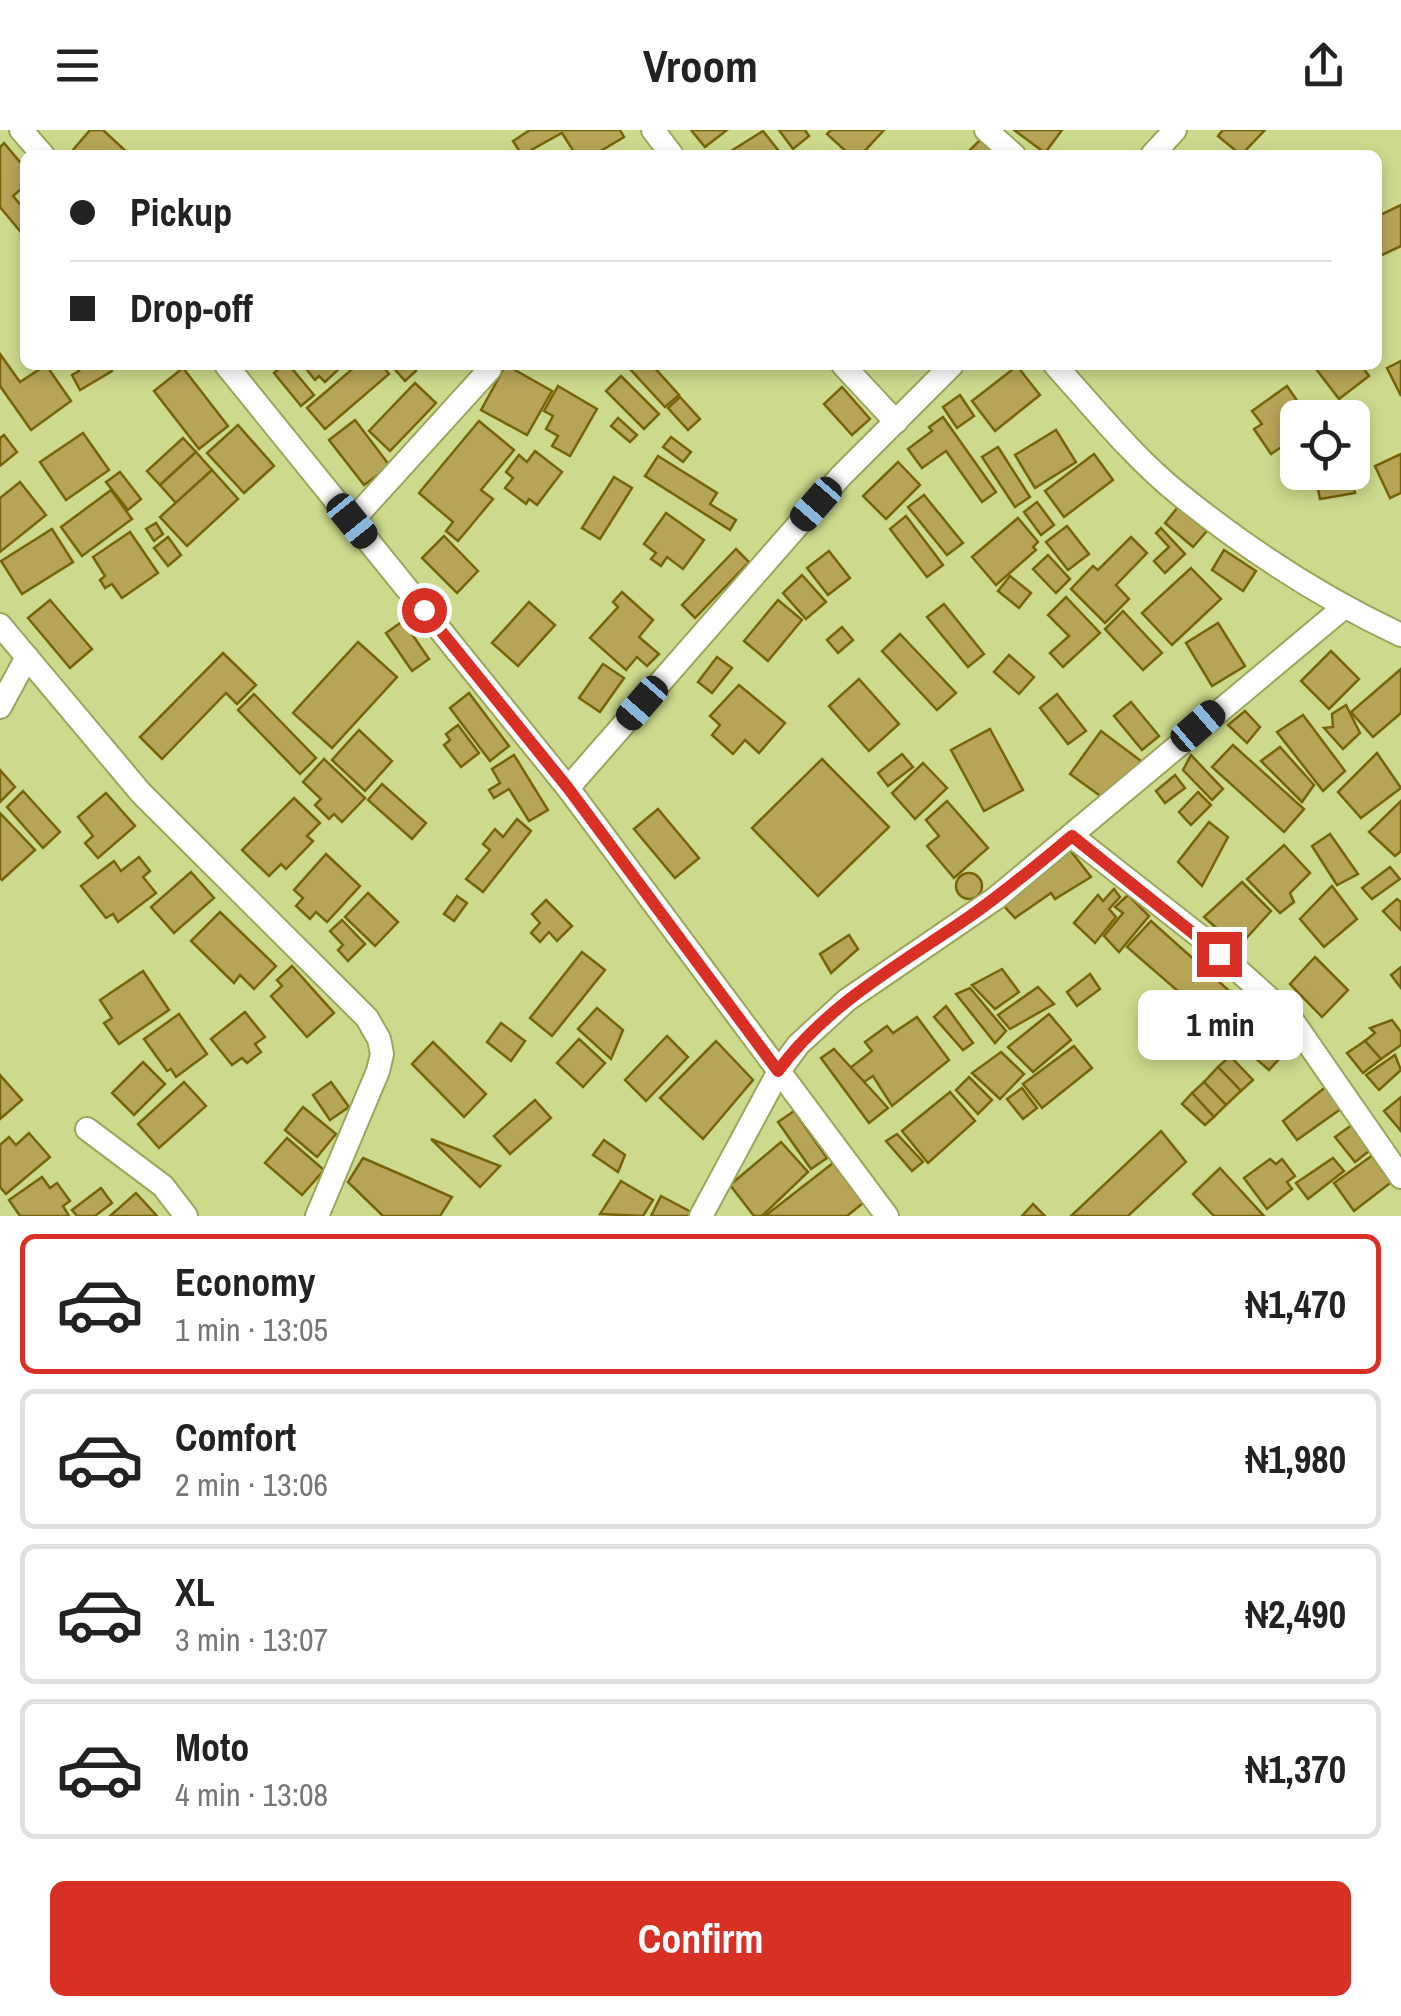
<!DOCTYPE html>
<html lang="en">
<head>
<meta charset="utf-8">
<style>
  body { margin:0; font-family:"Archivo Narrow",sans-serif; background:#f6f6f6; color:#222; height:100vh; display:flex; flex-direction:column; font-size:38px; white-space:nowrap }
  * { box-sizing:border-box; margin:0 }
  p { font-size:32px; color:#767676 }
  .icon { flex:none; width:55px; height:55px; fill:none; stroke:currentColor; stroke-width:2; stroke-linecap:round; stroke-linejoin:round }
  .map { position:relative; height:1086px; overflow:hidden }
  .sheet { display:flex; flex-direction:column; background:#fff; flex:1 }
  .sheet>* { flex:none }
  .banner { position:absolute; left:20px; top:20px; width:1362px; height:220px; border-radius:15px; box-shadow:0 5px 15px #0003; display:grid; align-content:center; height:220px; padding:0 50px; background:#fff }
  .controls { position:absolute; left:1280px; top:270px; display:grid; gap:20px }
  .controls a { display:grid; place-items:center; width:90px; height:90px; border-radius:15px; background:#fff; box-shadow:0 5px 15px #0003; font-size:50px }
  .end { position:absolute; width:45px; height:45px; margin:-22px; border:12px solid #d93025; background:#fff; box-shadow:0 0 0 5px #fff }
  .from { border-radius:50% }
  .bubble { position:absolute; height:70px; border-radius:15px; background:#fff; box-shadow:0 5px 15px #0003; font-size:32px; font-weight:800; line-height:70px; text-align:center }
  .car { position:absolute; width:30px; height:60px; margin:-30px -15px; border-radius:12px; box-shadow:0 0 8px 2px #0007; background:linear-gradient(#222 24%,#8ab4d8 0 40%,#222 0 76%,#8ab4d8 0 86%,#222 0) }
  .banner b { display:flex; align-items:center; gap:35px; height:95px; font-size:38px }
  .banner b+b { border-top:2px solid #e0e0e0 }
  .banner i { width:25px; height:25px; background:#222 }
  ul { padding:18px 0 0; list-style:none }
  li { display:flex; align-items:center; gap:30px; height:140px; margin:0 20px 15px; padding:0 30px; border:5px solid #e0e0e0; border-radius:15px }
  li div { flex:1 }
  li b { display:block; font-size:38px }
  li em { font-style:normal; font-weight:800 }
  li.on { border-color:#d93025 }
  li>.icon { width:90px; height:90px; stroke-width:1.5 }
  .button { display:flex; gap:20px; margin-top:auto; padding:20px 50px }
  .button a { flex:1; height:115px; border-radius:15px; background:#d93025; color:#fff; font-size:40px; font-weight:800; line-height:115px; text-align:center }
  header { display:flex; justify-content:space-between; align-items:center; height:130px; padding:0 50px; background:#fff; font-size:45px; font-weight:800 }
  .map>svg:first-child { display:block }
  .building { fill:#b6a457; stroke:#76640a; stroke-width:2.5 }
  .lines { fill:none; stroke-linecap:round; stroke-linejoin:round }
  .minor-casing { stroke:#9aa65b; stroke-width:26 }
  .minor { stroke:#fff; stroke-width:22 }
  .route { stroke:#d93025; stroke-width:12 }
</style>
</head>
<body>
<header><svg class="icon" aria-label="menu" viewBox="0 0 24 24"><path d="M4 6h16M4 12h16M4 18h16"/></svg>Vroom<svg class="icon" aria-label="share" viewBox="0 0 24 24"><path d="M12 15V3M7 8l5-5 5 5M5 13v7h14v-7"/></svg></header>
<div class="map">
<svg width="1401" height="1086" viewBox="0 0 1401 1086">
  <rect width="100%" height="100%" fill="#cdda8d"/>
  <!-- building -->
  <g class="building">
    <path d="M90,0H103L130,25H78L73,20Z"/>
    <path d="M530,0H620L624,7L594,25H568L574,22L562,3L522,25L513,11Z"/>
    <path d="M691,0H727L705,17Z"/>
    <path d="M779,0H805L809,6L793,19Z"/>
    <path d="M831,0H884L861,25H850L827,4Z"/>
    <path d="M1014,0H1062L1045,23Z"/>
    <path d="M1223,0H1265L1241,25L1218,6Z"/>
    <path d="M763,1L782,25H734L731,21Z"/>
    <path d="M982,8L999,25H965Z"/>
    <path d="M4,13L25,38V56L13,66L25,80V107L0,77V17Z"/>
    <path d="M1401,75V116L1378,127V86Z"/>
    <path d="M0,224L20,252L46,235L71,271L31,300L0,256Z"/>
    <path d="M1401,231V266L1387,238Z"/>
    <path d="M75,235H108L112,241L80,260L72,245L79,241Z"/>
    <path d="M284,235H289L314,265L301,276L274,243Z"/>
    <path d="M303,235H343L325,252L319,246L315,250Z"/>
    <path d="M357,235H381L389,244L325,299L307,278Z"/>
    <path d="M391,235H411L416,241L405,251Z"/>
    <path d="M506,235L552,261L527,305L481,280Z"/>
    <path d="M637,235H652L679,265L665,277L631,240Z"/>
    <path d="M1313,235H1361L1369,246L1339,269Z"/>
    <path d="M1017,236L1040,265L995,301L972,271Z"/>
    <path d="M183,238L228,296L199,319L154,261Z"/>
    <path d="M621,246L659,284L644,299L606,261Z"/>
    <path d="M415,253L436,273L390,321L369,301Z"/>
    <path d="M558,256L597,279L570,326L552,316L558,306L546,299L553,286L544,281Z"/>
    <path d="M1287,256L1309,288H1298V324L1288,330L1280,318L1271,324L1254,299L1262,294L1252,281Z"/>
    <path d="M842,257L870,289L852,305L824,274Z"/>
    <path d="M960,265L974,286L957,298L943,277Z"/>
    <path d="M680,267L700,289L688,300L668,278Z"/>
    <path d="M943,287L996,362L982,372L946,321L922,338L908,319L932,301L929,297Z"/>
    <path d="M618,288L637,305L630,312L611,296Z"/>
    <path d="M355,290L390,336L364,355L329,310Z"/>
    <path d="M479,291L514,320L481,360L493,369L458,411L446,401L453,392L419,363Z"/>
    <path d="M238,295L274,336L244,363L207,323Z"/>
    <path d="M1056,300L1076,332L1035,358L1015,325Z"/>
    <path d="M83,303L109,340L66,370L40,332Z"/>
    <path d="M4,305L17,322L0,336V308Z"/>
    <path d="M671,307L691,322L683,332L663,317Z"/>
    <path d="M183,308L196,322L160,355L147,341Z"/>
    <path d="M998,317L1030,367L1015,377L982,327Z"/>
    <path d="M535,321L562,342L537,375L529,369L526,374L505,358L513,348L506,342L519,325L527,332Z"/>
    <path d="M196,322L212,340L176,373L160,355Z"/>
    <path d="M1094,324L1113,350L1064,387L1045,361Z"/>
    <path d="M1401,324V363L1390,368L1375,336Z"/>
    <path d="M658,326L717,363L710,374L736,390L730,400L645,346Z"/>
    <path d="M898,332L920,355L886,389L863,366Z"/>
    <path d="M212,340L238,369L187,416L160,387Z"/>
    <path d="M120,342L141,369L128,380L106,352Z"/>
    <path d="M1315,342H1351L1355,363L1320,369Z"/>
    <path d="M614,347L632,358L600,409L582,398Z"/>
    <path d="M20,352L46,385L0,422V368Z"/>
    <path d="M111,360L132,389L82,426L61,397Z"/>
    <path d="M924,365L963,413L947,425L908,377Z"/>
    <path d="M1037,372L1054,395L1041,405L1024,382Z"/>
    <path d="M1178,377L1207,401L1193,417L1165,393Z"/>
    <path d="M666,383L704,410L683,439L667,427L661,436L651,429L656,423L644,414Z"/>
    <path d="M906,386L943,435L927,447L890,399Z"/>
    <path d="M1018,388L1038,412L1033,417L1036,420L996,455L972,427Z"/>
    <path d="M156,393L163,404L154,411L146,399Z"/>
    <path d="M1067,396L1089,424L1068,440L1046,412Z"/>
    <path d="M1161,398L1185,424L1165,443L1154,431L1169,417L1156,403Z"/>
    <path d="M52,399L73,432L22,464L1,431Z"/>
    <path d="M130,402L158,443L122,468L112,454L105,458L100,450L105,446L93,427Z"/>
    <path d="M444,406L478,441L457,463L422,428Z"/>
    <path d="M168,407L181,425L168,436L154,418Z"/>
    <path d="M1131,407L1147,423L1116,455L1129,469L1105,493L1071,459L1093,436L1098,440Z"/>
    <path d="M736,419L749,432L695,488L682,475Z"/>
    <path d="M1224,420L1256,441L1243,461L1212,440Z"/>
    <path d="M829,421L850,448L828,465L807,438Z"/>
    <path d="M1048,425L1070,449L1056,463L1033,439Z"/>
    <path d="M1191,438L1221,469L1172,515L1142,483Z"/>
    <path d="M802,445L826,472L806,489L783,463Z"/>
    <path d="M1010,446L1031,463L1019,478L998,461Z"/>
    <path d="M622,462L653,490L639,507L659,524L647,536L637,527L626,540L590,508L618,477L613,472Z"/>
    <path d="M1066,467L1100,503L1063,537L1050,523L1069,506L1048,485Z"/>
    <path d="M50,470L92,519L70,538L28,488Z"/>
    <path d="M778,470L802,490L768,531L744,511Z"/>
    <path d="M529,472L555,495L518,536L492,513Z"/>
    <path d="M944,474L984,524L968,537L927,487Z"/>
    <path d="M1123,481L1162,523L1143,540L1105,499Z"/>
    <path d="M403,491L429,529L412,541L386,503Z"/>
    <path d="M1218,493L1245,536L1212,556L1186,513Z"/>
    <path d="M842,497L853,510L838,523L827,510Z"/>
    <path d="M900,504L956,563L937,580L882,521Z"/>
    <path d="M358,512L397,547L332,618L293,583Z"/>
    <path d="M1331,521L1359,549L1329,579L1301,551Z"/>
    <path d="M223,523L256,555L237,574L226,563L162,629L140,607Z"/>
    <path d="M1009,525L1034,547L1019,564L994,542Z"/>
    <path d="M717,527L732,538L712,563L698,552Z"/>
    <path d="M603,534L624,548L600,582L579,568Z"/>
    <path d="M1401,539V583L1373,607L1351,582Z"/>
    <path d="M859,549L899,594L869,621L829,576Z"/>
    <path d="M739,555L785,593L759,623L745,610L733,624L712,605L720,595L710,586Z"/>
    <path d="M469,563L509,616L490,631L450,578Z"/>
    <path d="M254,564L316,628L300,644L238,580Z"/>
    <path d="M1057,564L1086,601L1068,614L1040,578Z"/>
    <path d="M1131,572L1159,606L1142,620L1114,586Z"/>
    <path d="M1346,575L1360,603L1343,619L1324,598L1333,597L1332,584Z"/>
    <path d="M1245,581L1260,597L1247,613L1228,595Z"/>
    <path d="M1303,585L1345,641L1323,661L1277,602Z"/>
    <path d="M458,595L479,623L461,637L444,615L450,610L446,604Z"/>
    <path d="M990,599L1023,660L984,681L951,620Z"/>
    <path d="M359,600L392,631L365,661L332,630Z"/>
    <path d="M1101,601L1141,631L1110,673L1070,644Z"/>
    <path d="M1233,615L1304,679L1284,702L1212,637Z"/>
    <path d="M1280,617L1314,655L1302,672L1261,631Z"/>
    <path d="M1377,623L1401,658L1361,688L1338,662Z"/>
    <path d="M902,624L913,637L888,656L878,643Z"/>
    <path d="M514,625L548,680L529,691L509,659L494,668L489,660L500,653L492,639Z"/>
    <path d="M1191,625L1223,659L1212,670L1183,640Z"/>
    <path d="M324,629L365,668L342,692L334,684L329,689L315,675L321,669L303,652Z"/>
    <path d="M822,629L889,697L818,766L752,698Z"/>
    <path d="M923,633L947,658L915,689L892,663Z"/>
    <path d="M0,640L15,657L0,672Z"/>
    <path d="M1175,645L1185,658L1165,673L1156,661Z"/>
    <path d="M382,654L426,693L412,709L368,670Z"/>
    <path d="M23,661L60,702L43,718L7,677Z"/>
    <path d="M1198,662L1211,675L1191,695L1179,682Z"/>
    <path d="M106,663L135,696L98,728L85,713L93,706L78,687Z"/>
    <path d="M294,668L320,693L307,706L313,711L286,739L281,734L269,746L242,720Z"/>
    <path d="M947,671L988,718L954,748L927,716L939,706L926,690Z"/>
    <path d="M1401,671V721L1395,726L1369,702Z"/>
    <path d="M658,679L699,728L675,748L634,699Z"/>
    <path d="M0,683L35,720L2,750L0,748Z"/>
    <path d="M517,689L531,701L483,762L466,749L490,720L483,714L495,699L503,707Z"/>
    <path d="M1209,692L1228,707L1202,756L1178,732Z"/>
    <path d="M1330,704L1358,744L1337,755L1312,716Z"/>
    <path d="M1284,715L1310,743L1290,763L1294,772L1280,783L1247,749Z"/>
    <path d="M1070,720L1091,747L1055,769L1051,763L1015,788L1004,776Z"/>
    <path d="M326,724L360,756L327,792L316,782L310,789L296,776L303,768L294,760Z"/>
    <path d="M139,727L150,741L143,747L156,763L118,792L113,784L106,788L81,756L114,731L121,741Z"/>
    <path d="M1390,737L1400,749L1372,769L1362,758Z"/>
    <path d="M191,742L214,768L174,803L151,777Z"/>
    <circle cx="969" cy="756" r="13"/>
    <path d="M1242,752L1271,781L1241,814L1228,800L1223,804L1204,787Z"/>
    <path d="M1332,756L1357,789L1324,817L1300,789Z"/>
    <path d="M1114,759L1120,767L1109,779L1116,787L1095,813L1074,793L1098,765L1103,771Z"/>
    <path d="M368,763L398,792L375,816L345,787Z"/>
    <path d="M1128,765L1149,786L1119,822L1104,806L1123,783L1115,777Z"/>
    <path d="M457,766L467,773L454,791L444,784Z"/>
    <path d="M1397,769L1401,772V800L1383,781Z"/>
    <path d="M546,770L572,796L557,811L549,802L540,812L531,803L540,793L532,784Z"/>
    <path d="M220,782L276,836L254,859L240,845L234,853L191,811Z"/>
    <path d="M342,790L365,814L348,831L338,820L343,815L330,801Z"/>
    <path d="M1151,791L1291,916L1269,940L1127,817Z"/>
    <path d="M849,805L858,819L831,843L820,824Z"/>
    <path d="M582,822L605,840L552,906L530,888Z"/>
    <path d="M1315,827L1348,860L1322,887L1290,854Z"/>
    <path d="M292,836L334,883L307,907L271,866L282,856L277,850Z"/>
    <path d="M1401,837V858L1391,845Z"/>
    <path d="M1002,839L1019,862L995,879L972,855Z"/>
    <path d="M143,841L169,880L119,914L104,893L112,888L100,870Z"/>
    <path d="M1090,844L1100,859L1077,876L1067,862Z"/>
    <path d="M1038,857L1054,874L1010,899L998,885Z"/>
    <path d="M970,858L1006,901L995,913L956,864Z"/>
    <path d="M946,876L973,913L963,920L934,887Z"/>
    <path d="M597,878L623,900L611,929L578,899Z"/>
    <path d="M245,882L265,907L255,914L261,922L247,933L242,928L232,935L211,909Z"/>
    <path d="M179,884L207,924L176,947L171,939L167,941L144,909Z"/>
    <path d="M1049,884L1071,910L1033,942L1008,917Z"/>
    <path d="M917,887L949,930L892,976L873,946L864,952L850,938L872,921L865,912L887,896L893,903Z"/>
    <path d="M1392,890L1401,902V915L1381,929L1365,911L1375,903L1370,898Z"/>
    <path d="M501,893L525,911L511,931L487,912Z"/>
    <path d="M667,906L688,927L646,971L625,950Z"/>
    <path d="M579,909L605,933L583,957L557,933Z"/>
    <path d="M716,911L753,950L703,1009L660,968Z"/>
    <path d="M1365,911L1381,929L1363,943L1347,923Z"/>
    <path d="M433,912L486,964L464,987L412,934Z"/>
    <path d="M1074,916L1092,938L1042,978L1023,954Z"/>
    <path d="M834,919L888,978L869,993L821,928Z"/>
    <path d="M1001,922L1024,944L1000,969L972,943Z"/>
    <path d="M1395,925L1401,940L1379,960L1366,945Z"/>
    <path d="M1230,926L1253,950L1241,961L1218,937Z"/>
    <path d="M143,932L165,954L134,985L112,963Z"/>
    <path d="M1218,937L1241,961L1226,975L1204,952Z"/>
    <path d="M0,945L22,970L0,989Z"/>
    <path d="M969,947L992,970L978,984L956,960Z"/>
    <path d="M184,952L206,976L159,1018L138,994Z"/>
    <path d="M331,952L349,977L330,990L313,965Z"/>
    <path d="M1204,952L1226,975L1214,987L1192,963Z"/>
    <path d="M1328,955L1345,976L1297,1010L1283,991Z"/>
    <path d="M1022,958L1037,978L1023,989L1007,969Z"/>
    <path d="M950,962L975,991L928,1033L902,1001Z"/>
    <path d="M1192,963L1214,987L1205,995L1182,974Z"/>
    <path d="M1401,967V1001L1384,981Z"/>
    <path d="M535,970L551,988L510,1024L494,1006Z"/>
    <path d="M303,977L336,1004L317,1027L285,1000Z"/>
    <path d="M794,981L827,1028L811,1039L778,992Z"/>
    <path d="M1359,990L1378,1014L1355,1032L1335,1007Z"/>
    <path d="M1161,1001L1186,1032L1128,1086H1071Z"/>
    <path d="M29,1003L50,1027L6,1064L0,1057V1015L9,1007L16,1015Z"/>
    <path d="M897,1004L923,1032L912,1041L886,1011Z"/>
    <path d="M287,1008L324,1040L302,1065L265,1033Z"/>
    <path d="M431,1009L500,1036L480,1057Z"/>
    <path d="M604,1010L625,1025L618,1042L593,1025Z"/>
    <path d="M781,1012L808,1042L762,1086H754L730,1055Z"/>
    <path d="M1381,1019L1398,1047L1354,1081L1334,1053Z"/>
    <path d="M363,1028L409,1048L452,1067L440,1086H383L348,1052Z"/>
    <path d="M1333,1028L1344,1041L1308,1069L1296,1053Z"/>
    <path d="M1270,1029L1276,1034L1282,1029L1295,1046L1287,1052L1292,1059L1267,1079L1244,1048Z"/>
    <path d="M833,1033L863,1073L847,1086H765Z"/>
    <path d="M1220,1038L1264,1086H1214L1193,1064Z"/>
    <path d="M42,1047L50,1058L57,1053L70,1071L63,1076L69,1086H20L9,1070Z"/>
    <path d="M621,1051L653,1070L643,1086L600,1084Z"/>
    <path d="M101,1058L112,1073L95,1086H77L72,1080Z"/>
    <path d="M136,1063L157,1086H110Z"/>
    <path d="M661,1066L695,1084L694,1086H651Z"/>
    <path d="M1033,1074L1045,1086H1022Z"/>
  </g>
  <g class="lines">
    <!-- minor casing -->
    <g class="minor-casing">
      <g id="minor">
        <path d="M21,0L43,25"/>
        <path d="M653,0L672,25"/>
        <path d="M986,0L1014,25"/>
        <path d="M1152,25L1175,0"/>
        <path d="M226,235L568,658"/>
        <path d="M843,235L896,292"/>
        <path d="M1055,235C1095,279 1133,327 1179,364C1247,419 1322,468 1401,505"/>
        <path d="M352,391L490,239"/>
        <path d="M0,495L141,663L367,888L379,909L382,924L378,941L317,1086"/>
        <path d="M0,577L27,527"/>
        <path d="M1072,706L1202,808L1290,887L1401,1047"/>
        <path d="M87,999L163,1056L186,1086"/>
        <path d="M701,1086L779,941L798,915L847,870L996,768L1343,478"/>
        <path d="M887,1086L568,658L841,346L952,235"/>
      </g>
    </g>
    <!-- minor -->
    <use href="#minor" class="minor"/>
  </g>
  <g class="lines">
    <!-- route -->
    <path class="route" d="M424,480L568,658L778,941C827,874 902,833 969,787C1005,762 1038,734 1072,706L1219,824"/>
  </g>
</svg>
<div class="controls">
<a><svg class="icon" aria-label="locate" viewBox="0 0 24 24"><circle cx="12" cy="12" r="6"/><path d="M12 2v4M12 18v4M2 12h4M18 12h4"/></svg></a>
</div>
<i class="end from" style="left:424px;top:480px"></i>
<i class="end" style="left:1219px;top:824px"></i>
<div class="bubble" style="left:1138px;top:860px;width:165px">1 min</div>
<i class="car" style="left:816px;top:374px;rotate:221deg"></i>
<i class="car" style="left:352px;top:391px;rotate:141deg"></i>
<i class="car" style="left:642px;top:573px;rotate:221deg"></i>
<i class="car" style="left:1198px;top:596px;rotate:49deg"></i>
<div class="banner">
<b><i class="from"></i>Pickup</b>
<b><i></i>Drop-off</b>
</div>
</div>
<section class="sheet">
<ul>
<li class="on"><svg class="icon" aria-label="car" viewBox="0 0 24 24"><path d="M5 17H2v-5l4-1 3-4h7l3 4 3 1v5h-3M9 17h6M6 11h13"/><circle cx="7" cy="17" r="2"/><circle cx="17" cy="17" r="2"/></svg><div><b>Economy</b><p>1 min · 13:05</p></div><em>₦1,470</em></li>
<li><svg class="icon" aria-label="car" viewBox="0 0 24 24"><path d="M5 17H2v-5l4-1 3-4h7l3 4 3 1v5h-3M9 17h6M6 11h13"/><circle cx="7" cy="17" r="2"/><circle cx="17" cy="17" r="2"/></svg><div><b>Comfort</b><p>2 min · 13:06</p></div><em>₦1,980</em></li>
<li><svg class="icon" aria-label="car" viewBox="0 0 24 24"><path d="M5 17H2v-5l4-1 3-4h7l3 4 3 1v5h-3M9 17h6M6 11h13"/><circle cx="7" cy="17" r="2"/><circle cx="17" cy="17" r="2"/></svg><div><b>XL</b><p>3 min · 13:07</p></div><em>₦2,490</em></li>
<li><svg class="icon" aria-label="car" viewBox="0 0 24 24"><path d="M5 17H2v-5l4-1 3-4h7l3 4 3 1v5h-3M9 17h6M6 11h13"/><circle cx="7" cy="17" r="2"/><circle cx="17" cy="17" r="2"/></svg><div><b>Moto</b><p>4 min · 13:08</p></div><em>₦1,370</em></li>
</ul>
<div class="button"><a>Confirm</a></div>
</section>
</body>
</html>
